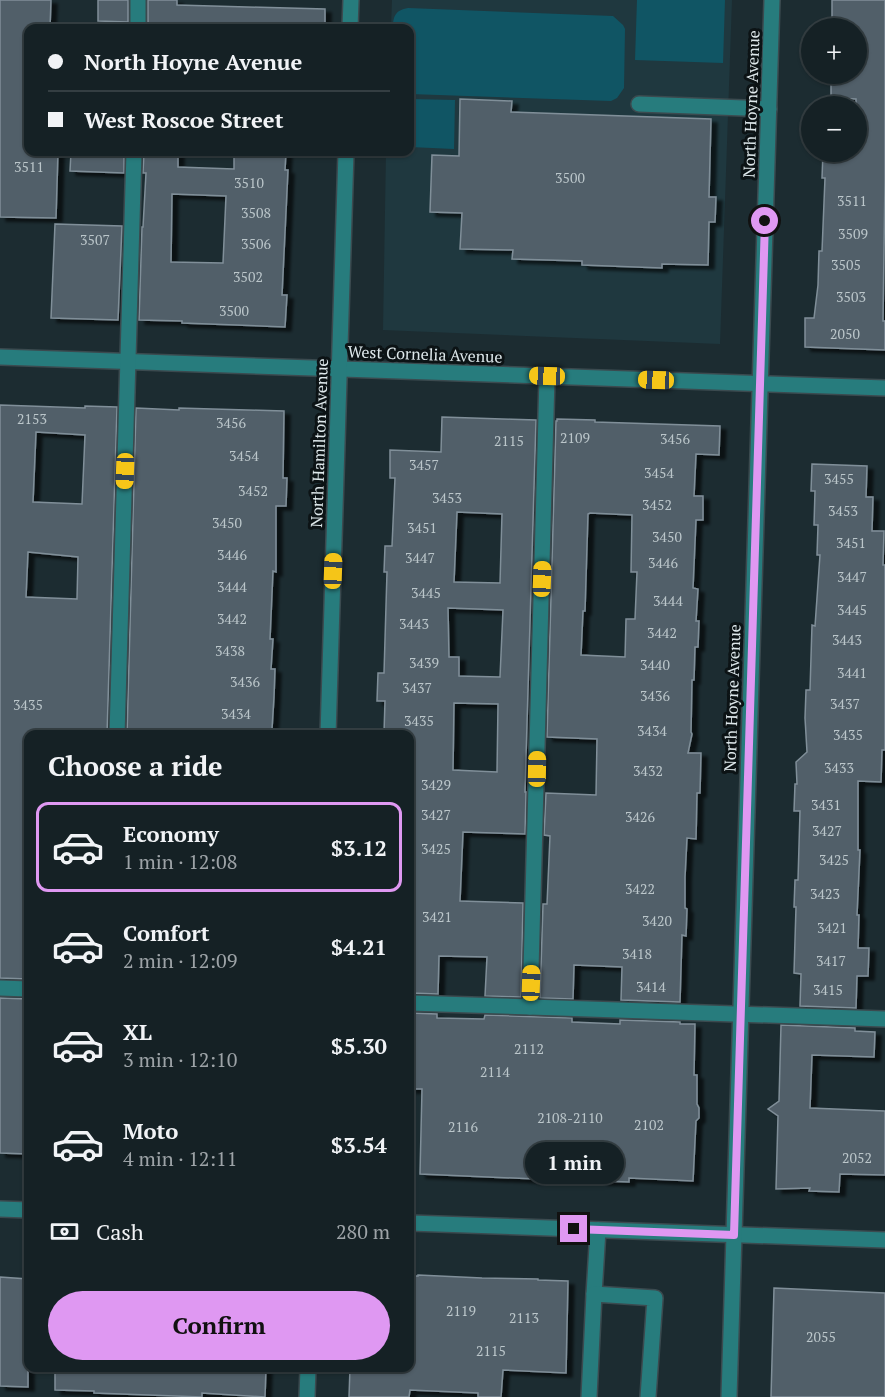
<!DOCTYPE html>
<html lang="en">
<head>
<meta charset="utf-8">
<style>
  body { margin:0; font-family:"PT Serif",serif; background:#1e292d; color:#f1f3f6; height:100vh; display:flex; flex-direction:column; font-size:22px; white-space:nowrap }
  * { box-sizing:border-box; margin:0 }
  p { font-size:20px; color:#9da3a7 }
  .icon { flex:none; width:33px; height:33px; fill:none; stroke:currentColor; stroke-width:2; stroke-linecap:round; stroke-linejoin:round }
  .map { position:relative; flex:1; overflow:hidden }
  .side { position:absolute; left:24px; top:730px; width:390px; height:642px; display:flex; flex-direction:column; background:#152125; border-radius:12px; box-shadow:0 2px 4px #0004,0 0 0 2px #343e42 }
  .side>* { flex:none }
  .banner { position:absolute; left:24px; top:24px; width:390px; height:132px; border-radius:12px; box-shadow:0 2px 4px #0004,0 0 0 2px #343e42; display:grid; align-content:center; height:132px; padding:0 24px; background:#152125 }
  .controls { position:absolute; left:801px; top:18px; display:grid; gap:12px }
  .controls a { display:grid; place-items:center; width:66px; height:66px; border-radius:50%; background:#152125; box-shadow:0 2px 4px #0004,0 0 0 2px #343e42; font-size:30px }
  .end { position:absolute; width:27px; height:27px; margin:-14px; border:8px solid #df98f2; background:#111; box-shadow:0 0 0 3px #111 }
  .from { border-radius:50% }
  .bubble { position:absolute; height:42px; border-radius:21px; background:#152125; box-shadow:0 2px 4px #0004,0 0 0 2px #343e42; font-size:20px; font-weight:600; line-height:42px; text-align:center }
  .car { position:absolute; width:18px; height:36px; margin:-18px -9px; border-radius:8px; box-shadow:0 0 4px 2px #0007; background:linear-gradient(#f5c518 24%,#345 0 40%,#f5c518 0 76%,#345 0 86%,#f5c518 0) }
  .banner b { display:flex; align-items:center; gap:21px; height:57px; font-size:22px }
  .banner b+b { border-top:2px solid #343e42 }
  .banner i { width:15px; height:15px; background:#f1f3f6 }
  ul { padding:0; list-style:none }
  li { display:flex; align-items:center; gap:18px; height:90px; margin:0 12px 9px; padding:0 12px; border:3px solid transparent; border-radius:12px }
  li div { flex:1 }
  li b { display:block; font-size:22px }
  li em { font-style:normal; font-weight:600 }
  li.active { border-color:#df98f2 }
  li>.icon { width:54px; height:54px; stroke-width:1.5 }
  h2 { padding:0 24px; font-size:27px; line-height:72px }
  .pay { display:flex; align-items:center; gap:15px; height:66px; padding:0 24px; font-size:22px }
  .pay p { margin-inline-start:auto }
  .button { display:flex; gap:12px; margin-top:auto; padding:12px 24px }
  .button a { flex:1; height:69px; border-radius:36px; background:#df98f2; color:#111; font-size:24px; font-weight:600; line-height:69px; text-align:center }
  .map>svg:first-child { display:block }
  .built { fill:#1f383f }
  .green { fill:#105564 }
  .building { fill:#515f69; stroke:#808f99; stroke-width:1.5; fill-rule:evenodd; filter:url(#shadow) }
  .lines { fill:none; stroke-linecap:round; stroke-linejoin:round }
  .minor-casing { stroke:#3b4a4f; stroke-width:18 }
  .minor { stroke:#277c7d; stroke-width:15 }
  .route { stroke:#df98f2; stroke-width:8 }
  .labels { text-anchor:middle; stroke-width:6; stroke-linejoin:round; paint-order:stroke }
  .number-label { font-size:14px; fill:#bbc6ca }
  .street-label { font-size:16px; fill:#dee8eb; stroke:#0c1315 }
</style>
</head>
<body>
<div class="map">
<svg width="885" height="1397" viewBox="0 0 885 1397">
  <defs>
    <filter id="shadow"><feDropShadow dx="6" dy="4" stdDeviation="1.5" flood-color="#0009"/></filter>
  </defs>
  <rect width="100%" height="100%" fill="#1c2c31"/>
  <!-- built -->
  <path class="built" d="M392,0H732L720,344L383,330L386,152H410V28H391Z"/>
  <!-- green -->
  <g class="green">
    <path d="M637,0H725L723,63L635,60Z"/>
    <path d="M408,8L613,16L623,25L625,29L624,88L617,98L611,101L410,94V28H393C393,17 395,10 408,8Z"/>
    <path d="M410,99L455,100L454,149L410,147Z"/>
  </g>
  <!-- building -->
  <g class="building">
    <path d="M0,0H51L50,28H28V152H58L56,218L0,217Z"/>
    <path d="M98,0H128V22L98,21Z"/>
    <path d="M148,0H177V5L325,9V28H151V23H148Z"/>
    <path d="M832,0H885V180L883,321H885V350L805,347V318H814L818,285L819,251H822L825,178H822L823,152H856V99L831,98V74H856V28H832Z"/>
    <path d="M460,99L512,101L511,112L711,119L709,197H716L715,222H709L708,265L662,264V268L582,265V261L512,259L513,250L460,249L462,213L430,212L432,155L459,156Z"/>
    <path d="M71,152H124V173L70,171Z"/>
    <path d="M144,152H178V167L234,169V152H286L285,170H288L282,295H287L285,327L182,323V321L139,320L142,227H143L146,173H143ZM172,194L226,196L223,263L171,262Z"/>
    <path d="M55,224L122,226L118,320L51,318Z"/>
    <path d="M0,405L85,408V406L117,407L107,735H28V881H27L24,951H28V979L0,978ZM36,432L85,435L82,504L33,502ZM28,552L78,557L77,599L26,597Z"/>
    <path d="M136,408L179,410V408L284,411L283,478H287L286,506H276V572L273,571L270,639H273L271,669H275L274,697L272,729H270L269,735H127Z"/>
    <path d="M442,417L536,420L525,792H526L525,834L463,832L460,901L523,903L521,997L485,996L487,957L439,956L438,994L410,993V734L384,733L385,701H377L378,673H384L387,572H384L385,546H392L395,478H390V450L441,452ZM457,512L502,514L500,583L454,582ZM448,608L503,610L500,677L459,676V657H449ZM454,703L498,704L497,772L453,770Z"/>
    <path d="M557,419L595,420V422L720,426L719,455L696,454L694,496H703V520H696L693,588L698,589L696,621H699L698,647H695L694,680H692L691,732L692,734L688,753H701L700,793H697L696,839L687,838L685,877V908L687,909L686,936L682,935L680,1002L621,1000L622,967L574,965L573,999L540,998L543,904H547L550,836L544,835L546,793L596,795L597,739L547,737L556,421H557ZM590,513L632,515L631,572H637L635,619H626L625,657L581,655L583,611H585L588,514Z"/>
    <path d="M812,464L867,466L866,497H873L872,531H884L883,565H885V750H882L881,782L858,781V850H860L857,915H859L858,948H869L868,976H857L856,1008L800,1006L801,974L794,973L796,907H794L795,880H798L800,811H794L795,784H797L796,762L807,752L805,718L806,690H810L812,625L815,626L820,555H817L818,525H814L815,491H811Z"/>
    <path d="M0,998L28,999V1154L0,1153Z"/>
    <path d="M410,1013L437,1014V1018L484,1019L485,1015L572,1018V1022L620,1024V1020L680,1022V1024H695L694,1075H697V1104L699,1108V1118L696,1121L693,1181L629,1178V1182L602,1181L603,1178L536,1176V1179L420,1174L422,1089H410Z"/>
    <path d="M781,1025L855,1028V1031L875,1032L874,1057L812,1055L810,1108L885,1111V1175L840,1174L839,1192L809,1191L810,1188L776,1189L778,1116L768,1109L779,1101Z"/>
    <path d="M418,1275L482,1278L538,1279V1280L568,1281L566,1373L503,1370L501,1397H478V1393L410,1390L409,1397H349L350,1368H410V1276H418Z"/>
    <path d="M0,1277L28,1279V1387L0,1386Z"/>
    <path d="M774,1288L885,1293V1397H771Z"/>
    <path d="M55,1368H266L265,1397L202,1393V1397L94,1393V1391L55,1390Z"/>
  </g>
  <g class="lines">
    <!-- minor casing -->
    <g class="minor-casing">
      <g id="minor">
        <path d="M138,28V0"/>
        <path d="M350,28L351,0"/>
        <path d="M639,104L769,109"/>
        <path d="M0,357L885,388"/>
        <path d="M117,735L134,152"/>
        <path d="M328,735L346,152"/>
        <path d="M0,988L28,989"/>
        <path d="M410,1003L885,1019"/>
        <path d="M530,1007L547,377"/>
        <path d="M0,1209L28,1210"/>
        <path d="M410,1223L885,1240"/>
        <path d="M594,1294L598,1230"/>
        <path d="M307,1397L308,1368"/>
        <path d="M589,1397L594,1294L655,1298L648,1397"/>
        <path d="M729,1397L772,0"/>
      </g>
    </g>
    <!-- minor -->
    <use href="#minor" class="minor"/>
  </g>
  <g class="lines">
    <!-- route -->
    <path class="route" d="M574,1229L734,1235L765,221"/>
  </g>
  <g class="labels">
    <!-- number labels -->
    <g class="number-label">
      <text x="29" y="172">3511</text>
      <text x="570" y="183">3500</text>
      <text x="249" y="188">3510</text>
      <text x="852" y="206">3511</text>
      <text x="256" y="218">3508</text>
      <text x="853" y="239">3509</text>
      <text x="95" y="245">3507</text>
      <text x="256" y="249">3506</text>
      <text x="846" y="270">3505</text>
      <text x="248" y="282">3502</text>
      <text x="851" y="302">3503</text>
      <text x="234" y="316">3500</text>
      <text x="845" y="339">2050</text>
      <text x="32" y="424">2153</text>
      <text x="231" y="428">3456</text>
      <text x="575" y="443">2109</text>
      <text x="675" y="444">3456</text>
      <text x="509" y="446">2115</text>
      <text x="244" y="461">3454</text>
      <text x="424" y="470">3457</text>
      <text x="659" y="478">3454</text>
      <text x="839" y="484">3455</text>
      <text x="253" y="496">3452</text>
      <text x="447" y="503">3453</text>
      <text x="657" y="510">3452</text>
      <text x="843" y="516">3453</text>
      <text x="227" y="528">3450</text>
      <text x="422" y="533">3451</text>
      <text x="667" y="542">3450</text>
      <text x="851" y="548">3451</text>
      <text x="232" y="560">3446</text>
      <text x="420" y="563">3447</text>
      <text x="663" y="568">3446</text>
      <text x="852" y="582">3447</text>
      <text x="232" y="592">3444</text>
      <text x="426" y="598">3445</text>
      <text x="668" y="606">3444</text>
      <text x="852" y="615">3445</text>
      <text x="232" y="624">3442</text>
      <text x="414" y="629">3443</text>
      <text x="662" y="638">3442</text>
      <text x="847" y="645">3443</text>
      <text x="230" y="656">3438</text>
      <text x="424" y="668">3439</text>
      <text x="655" y="670">3440</text>
      <text x="852" y="678">3441</text>
      <text x="245" y="687">3436</text>
      <text x="417" y="693">3437</text>
      <text x="655" y="701">3436</text>
      <text x="845" y="709">3437</text>
      <text x="28" y="710">3435</text>
      <text x="236" y="719">3434</text>
      <text x="419" y="726">3435</text>
      <text x="652" y="736">3434</text>
      <text x="848" y="740">3435</text>
      <text x="839" y="773">3433</text>
      <text x="648" y="776">3432</text>
      <text x="436" y="790">3429</text>
      <text x="826" y="810">3431</text>
      <text x="436" y="820">3427</text>
      <text x="640" y="822">3426</text>
      <text x="827" y="836">3427</text>
      <text x="436" y="854">3425</text>
      <text x="834" y="865">3425</text>
      <text x="640" y="894">3422</text>
      <text x="825" y="899">3423</text>
      <text x="437" y="922">3421</text>
      <text x="657" y="926">3420</text>
      <text x="832" y="933">3421</text>
      <text x="637" y="959">3418</text>
      <text x="831" y="966">3417</text>
      <text x="651" y="992">3414</text>
      <text x="828" y="995">3415</text>
      <text x="529" y="1054">2112</text>
      <text x="495" y="1077">2114</text>
      <text x="570" y="1123">2108-2110</text>
      <text x="649" y="1130">2102</text>
      <text x="463" y="1132">2116</text>
      <text x="857" y="1163">2052</text>
      <text x="461" y="1316">2119</text>
      <text x="524" y="1323">2113</text>
      <text x="821" y="1342">2055</text>
      <text x="491" y="1356">2115</text>
    </g>
    <!-- street labels -->
    <g class="street-label">
      <text transform="translate(751 104) rotate(-88)" y="6">North Hoyne Avenue</text>
      <text transform="translate(425 354) rotate(2)" y="6">West Cornelia Avenue</text>
      <text transform="translate(319 443) rotate(-88)" y="6">North Hamilton Avenue</text>
      <text transform="translate(732 698) rotate(-88)" y="6">North Hoyne Avenue</text>
    </g>
  </g>
</svg>
<div class="controls">
<a>+</a>
<a>−</a>
</div>
<i class="end from" style="left:765px;top:221px"></i>
<i class="end" style="left:574px;top:1229px"></i>
<div class="bubble" style="left:525px;top:1142px;width:99px">1 min</div>
<i class="car" style="left:547px;top:376px;rotate:272deg"></i>
<i class="car" style="left:656px;top:380px;rotate:272deg"></i>
<i class="car" style="left:125px;top:471px;rotate:182deg"></i>
<i class="car" style="left:333px;top:571px;rotate:2deg"></i>
<i class="car" style="left:542px;top:579px;rotate:2deg"></i>
<i class="car" style="left:537px;top:769px;rotate:1deg"></i>
<i class="car" style="left:531px;top:983px;rotate:2deg"></i>
<div class="banner">
<b><i class="from"></i>North Hoyne Avenue</b>
<b><i></i>West Roscoe Street</b>
</div>
<section class="side">
<h2>Choose a ride</h2>
<ul>
<li class="active"><svg class="icon" aria-label="car" viewBox="0 0 24 24"><path d="M5 17H2v-5l4-1 3-4h7l3 4 3 1v5h-3M9 17h6M6 11h13"/><circle cx="7" cy="17" r="2"/><circle cx="17" cy="17" r="2"/></svg><div><b>Economy</b><p>1 min · 12:08</p></div><em>$3.12</em></li>
<li><svg class="icon" aria-label="car" viewBox="0 0 24 24"><path d="M5 17H2v-5l4-1 3-4h7l3 4 3 1v5h-3M9 17h6M6 11h13"/><circle cx="7" cy="17" r="2"/><circle cx="17" cy="17" r="2"/></svg><div><b>Comfort</b><p>2 min · 12:09</p></div><em>$4.21</em></li>
<li><svg class="icon" aria-label="car" viewBox="0 0 24 24"><path d="M5 17H2v-5l4-1 3-4h7l3 4 3 1v5h-3M9 17h6M6 11h13"/><circle cx="7" cy="17" r="2"/><circle cx="17" cy="17" r="2"/></svg><div><b>XL</b><p>3 min · 12:10</p></div><em>$5.30</em></li>
<li><svg class="icon" aria-label="car" viewBox="0 0 24 24"><path d="M5 17H2v-5l4-1 3-4h7l3 4 3 1v5h-3M9 17h6M6 11h13"/><circle cx="7" cy="17" r="2"/><circle cx="17" cy="17" r="2"/></svg><div><b>Moto</b><p>4 min · 12:11</p></div><em>$3.54</em></li>
</ul>
<div class="pay"><svg class="icon" aria-label="cash" viewBox="0 0 24 24"><path d="M3 7h18v10H3z"/><circle cx="12" cy="12" r="2"/></svg>Cash<p>280 m</p></div>
<div class="button"><a>Confirm</a></div>
</section>
</div>
</body>
</html>
